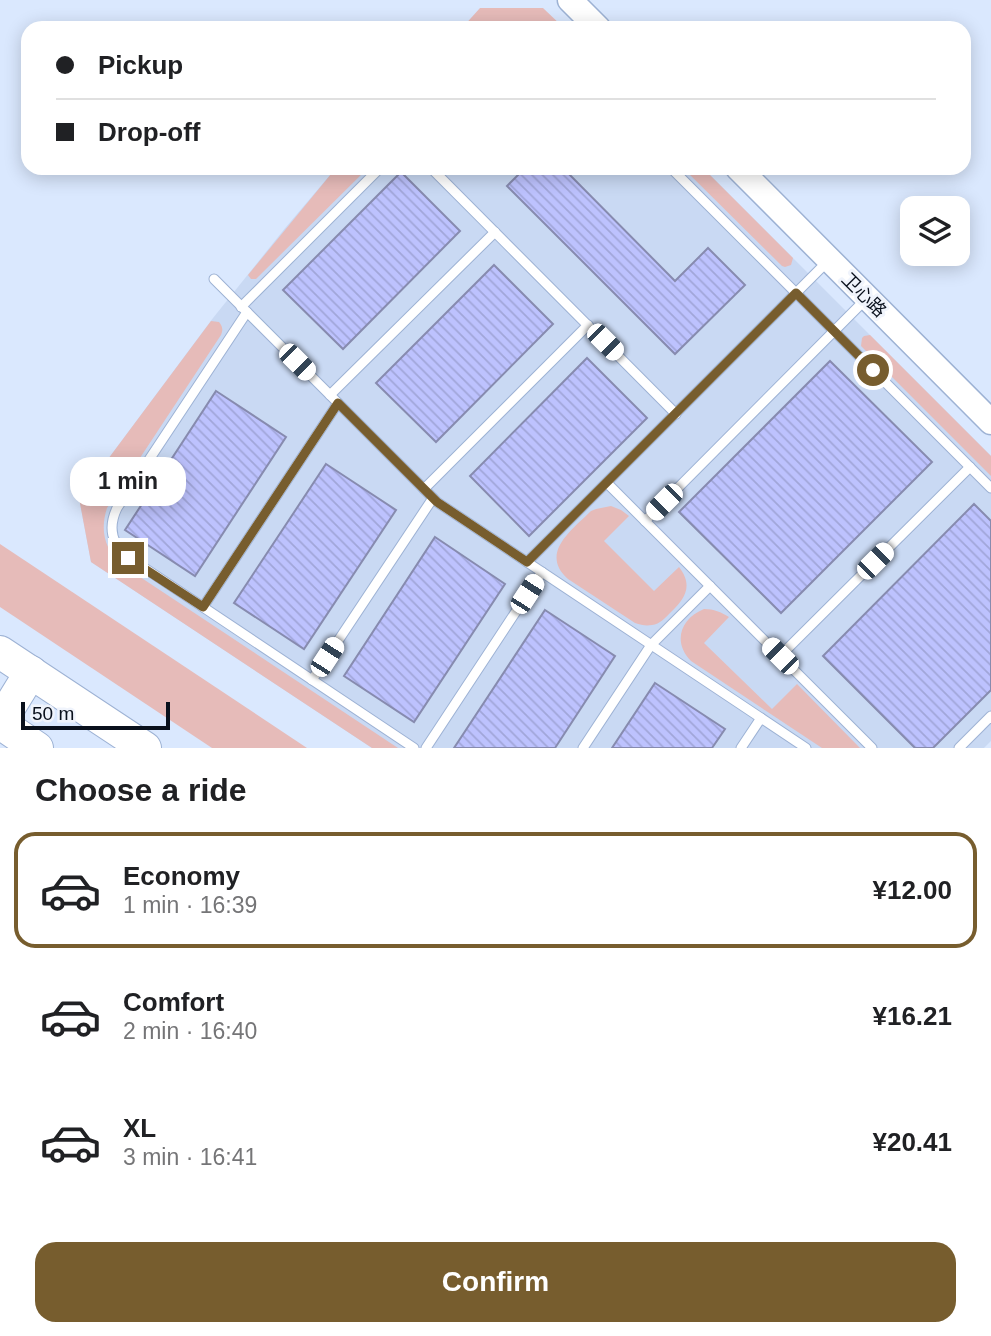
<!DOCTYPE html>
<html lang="en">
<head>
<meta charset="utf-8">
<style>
  body { margin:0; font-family:Helvetica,"Noto Sans SC",sans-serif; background:#f2f2f2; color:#202124; height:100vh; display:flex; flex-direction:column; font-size:26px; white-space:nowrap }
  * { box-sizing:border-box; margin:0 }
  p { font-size:23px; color:#757577 }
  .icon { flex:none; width:38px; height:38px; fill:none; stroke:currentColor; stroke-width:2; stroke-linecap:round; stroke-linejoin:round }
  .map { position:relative; height:748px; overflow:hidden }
  .details { display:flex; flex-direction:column; background:#fff; flex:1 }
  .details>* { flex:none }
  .banner { position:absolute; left:21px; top:21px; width:950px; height:154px; border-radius:21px; box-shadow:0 4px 18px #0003; display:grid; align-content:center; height:154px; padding:0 35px; background:#fff }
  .fabs { position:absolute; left:900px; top:196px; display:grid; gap:14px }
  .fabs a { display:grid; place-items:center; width:70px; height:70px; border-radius:14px; background:#fff; box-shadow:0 4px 18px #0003; font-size:35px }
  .scale { position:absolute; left:21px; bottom:18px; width:149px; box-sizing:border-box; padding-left:7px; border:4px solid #09101c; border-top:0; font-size:19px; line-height:24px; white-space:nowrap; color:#09101c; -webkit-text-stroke:5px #f0f4fc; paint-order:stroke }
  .end { position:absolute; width:32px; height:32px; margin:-16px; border:9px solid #775d2e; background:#fff; box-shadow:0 0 0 4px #fff }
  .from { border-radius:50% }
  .bubble { position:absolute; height:49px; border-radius:21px; background:#fff; box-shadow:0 4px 18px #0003; font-size:23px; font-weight:800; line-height:49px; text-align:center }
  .car { position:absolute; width:21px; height:42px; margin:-21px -10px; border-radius:9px; box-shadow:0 0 5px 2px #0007; background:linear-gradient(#fff 24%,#345 0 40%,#fff 0 76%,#345 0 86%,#fff 0) }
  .banner b { display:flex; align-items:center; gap:24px; height:66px; font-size:26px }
  .banner b+b { border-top:2px solid #e0e0e0 }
  .banner i { width:18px; height:18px; background:#202124 }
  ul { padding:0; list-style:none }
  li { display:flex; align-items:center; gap:21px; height:116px; margin:0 14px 10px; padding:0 21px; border:4px solid transparent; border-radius:21px }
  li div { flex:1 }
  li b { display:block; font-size:26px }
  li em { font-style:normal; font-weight:800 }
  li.selected { border-color:#775d2e }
  li>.icon { width:63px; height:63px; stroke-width:1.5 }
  h2 { padding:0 35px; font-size:32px; line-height:84px }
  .cta { display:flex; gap:14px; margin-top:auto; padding:14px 35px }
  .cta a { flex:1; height:80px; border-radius:21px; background:#775d2e; color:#fff; font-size:28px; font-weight:800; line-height:80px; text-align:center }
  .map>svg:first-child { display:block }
  .built { fill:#c9d9f3 }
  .grass { fill:#e6bbb9 }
  .building { fill:url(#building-back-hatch); stroke:#878baf; stroke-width:2 }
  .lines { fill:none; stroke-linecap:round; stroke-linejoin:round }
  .lane-casing { stroke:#9db2d4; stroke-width:11 }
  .secondary-casing { stroke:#9db2d4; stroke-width:27 }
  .highway-casing { stroke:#9db2d4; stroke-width:34 }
  .lane { stroke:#fff; stroke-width:9 }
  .secondary { stroke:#fff; stroke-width:24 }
  .highway { stroke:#fff; stroke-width:32 }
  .route { stroke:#775d2e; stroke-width:9 }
  .labels { text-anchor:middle; stroke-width:6; stroke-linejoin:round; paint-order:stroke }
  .street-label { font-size:18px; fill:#09101c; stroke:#f0f4fc }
</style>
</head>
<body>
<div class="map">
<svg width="991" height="748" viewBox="0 0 991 748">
  <defs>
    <pattern id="building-back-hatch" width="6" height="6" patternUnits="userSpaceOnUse" patternTransform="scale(1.75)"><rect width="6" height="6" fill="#bdc2fe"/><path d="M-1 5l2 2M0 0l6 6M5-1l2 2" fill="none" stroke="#a1a6d9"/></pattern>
  </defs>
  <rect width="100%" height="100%" fill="#dae8fe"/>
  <!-- built -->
  <path class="built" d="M336,168H703L991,456V741L984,748H372L91,562L79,498L213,318L286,227Z"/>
  <!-- grass -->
  <g class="grass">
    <path d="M480,8H543L564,28H462Z"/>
    <path d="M336,168H368L258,277L256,279H251L248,275Z"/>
    <path d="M683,168H703L793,258L791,265L785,267L782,266Z"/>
    <path d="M211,321L219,322C223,327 223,330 221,335L107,508C100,530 104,549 122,565L398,748H372L91,562L79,498Z"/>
    <path d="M870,335L991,456V476L861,346L862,338L864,336Z"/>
    <path d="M611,506L621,510L629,516L604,541L654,591L679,567C693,585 686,598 671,612C665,618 660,624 652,625C646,626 641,625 635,623L568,579C539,553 572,530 591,511L596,509Z"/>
    <path d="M0,544L307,748H212L0,607Z"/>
    <path d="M704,609C714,609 721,612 729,617L704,643L772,709L797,684L860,748H822L691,661C672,642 681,618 704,609Z"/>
  </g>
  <!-- building -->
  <g class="building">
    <path d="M525,168H563L675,281L708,248L745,285L675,354L507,186Z"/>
    <path d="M401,172L460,231L343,349L283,290Z"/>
    <path d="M494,265L553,324L436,442L376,383Z"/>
    <path d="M587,358L647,418L529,536L470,476Z"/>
    <path d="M830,361L932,462L781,613L679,512Z"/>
    <path d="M216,391L286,437L195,576L125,530Z"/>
    <path d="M326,464L396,510L304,649L234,603Z"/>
    <path d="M974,504L991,521V690L933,748H915L823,656Z"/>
    <path d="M435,537L505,584L414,722L344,676Z"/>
    <path d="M545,610L615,656L555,748H454Z"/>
    <path d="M655,683L725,729L712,748H612Z"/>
  </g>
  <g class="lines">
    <!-- lane casing -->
    <g class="lane-casing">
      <g id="lane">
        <path d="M431,168L676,414"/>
        <path d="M671,168L991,488"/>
        <path d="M214,279L437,502L806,748"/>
        <path d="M241,307L380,168"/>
        <path d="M247,312L117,508C108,527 111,544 128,557L414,748"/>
        <path d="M330,395L495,232"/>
        <path d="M607,483L872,748"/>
        <path d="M424,489L588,325"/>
        <path d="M645,521L866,299"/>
        <path d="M527,562L828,261"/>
        <path d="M203,607L338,403"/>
        <path d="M780,656L970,467"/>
        <path d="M312,680L433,498"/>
        <path d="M426,748L542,572"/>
        <path d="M583,748L651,645L710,586"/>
        <path d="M741,748L761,718"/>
        <path d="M959,748L991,716"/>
      </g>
    </g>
    <!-- secondary casing -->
    <g class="secondary-casing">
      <g id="secondary">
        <path d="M570,0L598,28"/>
        <path d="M738,168L991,422"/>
      </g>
    </g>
    <!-- highway casing -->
    <g class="highway-casing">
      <g id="highway">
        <path d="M0,652L145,748"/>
        <path d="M0,722L31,672"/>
        <path d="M0,723L37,748"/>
      </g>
    </g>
    <!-- lane -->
    <use href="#lane" class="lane"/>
    <!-- secondary -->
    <use href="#secondary" class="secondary"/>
    <!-- highway -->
    <use href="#highway" class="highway"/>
  </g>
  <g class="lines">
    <!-- route -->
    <path class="route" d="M128,558L203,607L338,403L437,502L527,562L796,293L873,370"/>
  </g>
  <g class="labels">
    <!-- street labels -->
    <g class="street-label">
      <text transform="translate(864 295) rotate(45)" y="6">卫心路</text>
    </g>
  </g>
</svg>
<div class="fabs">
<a><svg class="icon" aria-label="layers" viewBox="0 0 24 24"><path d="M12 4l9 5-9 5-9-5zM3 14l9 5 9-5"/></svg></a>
</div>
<div class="scale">50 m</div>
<i class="end from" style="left:873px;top:370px"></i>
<i class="end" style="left:128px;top:558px"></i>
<div class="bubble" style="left:70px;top:457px;width:116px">1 min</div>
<i class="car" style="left:605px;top:342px;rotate:135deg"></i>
<i class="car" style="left:297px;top:362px;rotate:135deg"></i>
<i class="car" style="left:664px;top:502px;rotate:225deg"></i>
<i class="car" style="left:875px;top:561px;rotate:45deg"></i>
<i class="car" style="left:527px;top:594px;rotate:33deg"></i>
<i class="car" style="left:780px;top:656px;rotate:315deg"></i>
<i class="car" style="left:327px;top:657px;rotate:33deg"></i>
<div class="banner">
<b><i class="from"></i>Pickup</b>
<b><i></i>Drop-off</b>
</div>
</div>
<section class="details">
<h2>Choose a ride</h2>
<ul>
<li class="selected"><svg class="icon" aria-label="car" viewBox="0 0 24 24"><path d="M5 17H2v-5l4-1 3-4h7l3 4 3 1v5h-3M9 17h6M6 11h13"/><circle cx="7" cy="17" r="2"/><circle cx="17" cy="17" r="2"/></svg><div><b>Economy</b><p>1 min · 16:39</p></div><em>¥12.00</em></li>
<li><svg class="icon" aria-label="car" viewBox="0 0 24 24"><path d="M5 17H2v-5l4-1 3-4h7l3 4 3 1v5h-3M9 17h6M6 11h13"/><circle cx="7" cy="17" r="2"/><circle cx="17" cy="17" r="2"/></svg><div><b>Comfort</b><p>2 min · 16:40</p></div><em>¥16.21</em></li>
<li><svg class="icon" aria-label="car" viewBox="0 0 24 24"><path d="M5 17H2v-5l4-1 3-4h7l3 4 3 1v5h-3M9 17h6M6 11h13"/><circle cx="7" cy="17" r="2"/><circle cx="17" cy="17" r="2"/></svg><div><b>XL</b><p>3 min · 16:41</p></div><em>¥20.41</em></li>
</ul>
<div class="cta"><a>Confirm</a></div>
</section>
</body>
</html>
